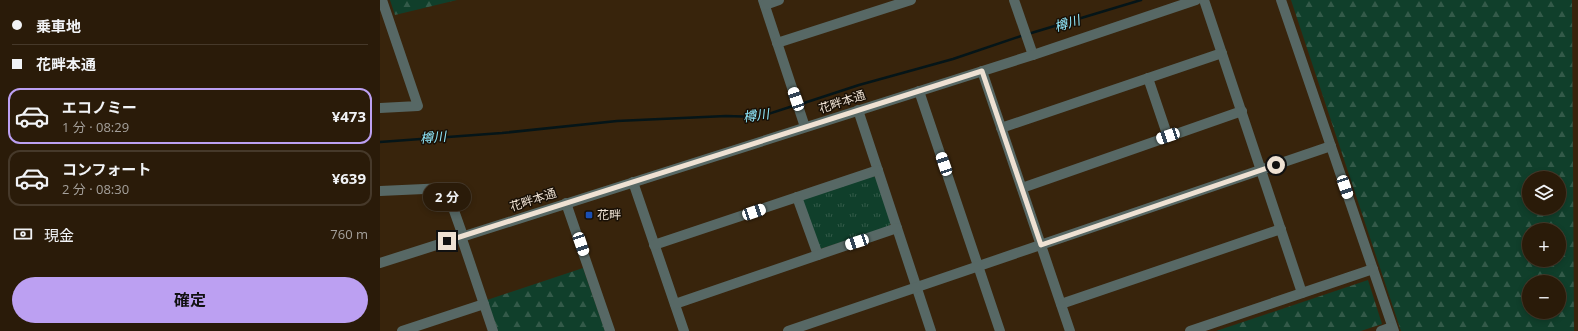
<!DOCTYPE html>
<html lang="ja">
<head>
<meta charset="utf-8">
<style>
  body { margin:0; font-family:"Open Sans","Noto Sans JP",sans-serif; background:#322412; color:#f1f3f6; height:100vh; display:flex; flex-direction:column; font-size:15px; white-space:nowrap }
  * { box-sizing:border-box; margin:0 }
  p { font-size:13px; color:#a5a19c }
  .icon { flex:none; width:22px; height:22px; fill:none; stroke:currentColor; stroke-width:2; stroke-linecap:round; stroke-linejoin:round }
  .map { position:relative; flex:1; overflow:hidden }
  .sheet { display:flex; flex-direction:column; background:#2a1b09; width:380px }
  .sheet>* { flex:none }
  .top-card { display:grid; align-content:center; height:88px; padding:0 12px; background:#2a1b09 }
  .buttons { position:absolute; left:1142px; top:171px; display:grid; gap:8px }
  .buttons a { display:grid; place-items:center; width:44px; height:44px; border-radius:50%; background:#2a1b09; box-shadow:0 2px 6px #0003,0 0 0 1px #46392a; font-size:20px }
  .end { position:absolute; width:18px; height:18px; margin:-9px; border:5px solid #eee1d3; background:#111; box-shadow:0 0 0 2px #111 }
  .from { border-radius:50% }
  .bubble { position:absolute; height:28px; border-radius:14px; background:#2a1b09; box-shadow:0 2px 6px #0003,0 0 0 1px #46392a; font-size:13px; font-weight:700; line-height:28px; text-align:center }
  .car { position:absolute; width:12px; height:24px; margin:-12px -6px; border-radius:5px; box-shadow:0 0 3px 1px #0007; background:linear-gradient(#fff 24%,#345 0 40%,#fff 0 76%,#345 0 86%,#fff 0) }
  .top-card b { display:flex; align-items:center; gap:14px; height:38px; font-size:15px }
  .top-card b+b { border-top:1px solid #46392a }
  .top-card i { width:10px; height:10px; background:#f1f3f6 }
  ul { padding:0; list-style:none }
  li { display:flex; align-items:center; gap:12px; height:56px; margin:0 8px 6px; padding:0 4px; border:2px solid #46392a; border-radius:12px }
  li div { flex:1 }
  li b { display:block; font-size:15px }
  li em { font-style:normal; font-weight:700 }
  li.active { border-color:#bca0f2 }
  li>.icon { width:36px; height:36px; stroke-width:1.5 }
  .pay { display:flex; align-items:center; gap:10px; height:44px; padding:0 12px; font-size:15px }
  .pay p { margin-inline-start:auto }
  .primary-button { display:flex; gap:8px; margin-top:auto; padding:8px 12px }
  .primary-button a { flex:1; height:46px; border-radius:24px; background:#bca0f2; color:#111; font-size:16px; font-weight:700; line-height:46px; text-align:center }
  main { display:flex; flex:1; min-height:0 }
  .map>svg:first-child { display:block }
  .grass { fill:url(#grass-tufts) }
  .forest { fill:url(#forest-firs); fill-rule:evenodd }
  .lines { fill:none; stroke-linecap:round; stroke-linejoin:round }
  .stream { stroke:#051518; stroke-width:2.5 }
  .minor { stroke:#576865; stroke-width:10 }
  .route { stroke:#eee1d3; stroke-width:5 }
  .transit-dot { fill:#1a4fb4; stroke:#191006; stroke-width:1.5 }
  .labels { text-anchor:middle; stroke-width:3; stroke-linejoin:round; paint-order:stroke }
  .street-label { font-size:12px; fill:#eee1d3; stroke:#191006 }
  .poi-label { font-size:12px; fill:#eee1d3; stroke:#191006; text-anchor:start }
  .water-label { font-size:13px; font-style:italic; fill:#91eafe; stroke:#191006 }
</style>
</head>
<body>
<main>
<section class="sheet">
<div class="top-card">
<b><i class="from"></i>乗車地</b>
<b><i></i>花畔本通</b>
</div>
<ul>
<li class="active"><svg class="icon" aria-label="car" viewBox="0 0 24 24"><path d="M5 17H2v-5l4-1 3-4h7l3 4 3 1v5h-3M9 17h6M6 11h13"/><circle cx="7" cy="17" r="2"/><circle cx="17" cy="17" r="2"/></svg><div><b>エコノミー</b><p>1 分 · 08:29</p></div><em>¥473</em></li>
<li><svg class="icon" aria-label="car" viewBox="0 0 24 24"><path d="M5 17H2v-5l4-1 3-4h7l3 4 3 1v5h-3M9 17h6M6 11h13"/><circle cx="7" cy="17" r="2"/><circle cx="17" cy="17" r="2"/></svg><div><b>コンフォート</b><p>2 分 · 08:30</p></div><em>¥639</em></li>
</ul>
<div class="pay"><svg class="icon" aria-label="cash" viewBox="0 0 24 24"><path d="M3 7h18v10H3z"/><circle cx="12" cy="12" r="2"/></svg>現金<p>760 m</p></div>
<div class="primary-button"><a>確定</a></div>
</section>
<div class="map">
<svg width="1198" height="331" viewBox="0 0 1198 331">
  <defs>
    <pattern id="grass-tufts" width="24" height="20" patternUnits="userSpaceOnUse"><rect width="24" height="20" fill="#103f2b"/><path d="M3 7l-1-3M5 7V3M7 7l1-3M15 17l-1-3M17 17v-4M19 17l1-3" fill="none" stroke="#335a49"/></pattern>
    <pattern id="forest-firs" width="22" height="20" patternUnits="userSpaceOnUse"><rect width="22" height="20" fill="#103f2b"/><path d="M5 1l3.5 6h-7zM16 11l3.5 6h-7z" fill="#335a49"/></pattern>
  </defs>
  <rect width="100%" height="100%" fill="#38240c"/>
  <!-- grass -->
  <path class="grass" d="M492,175L496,178L511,223L508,227L440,249L422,202L424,199Z"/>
  <!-- forest -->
  <g class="forest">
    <path d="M10,0H77L15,15Z"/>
    <path d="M911,0H1192L1194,331H1021ZM1149,178H1179V208H1149ZM1149,230H1179V260H1149ZM1149,282H1179V312H1149Z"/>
    <path d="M203,268L225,331H118L107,300Z"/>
    <path d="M988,280L1002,324L981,331H836Z"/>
  </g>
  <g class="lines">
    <!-- stream -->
    <g class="stream">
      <path d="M648,34L761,0"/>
      <path d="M421,104L479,85L573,59L644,35"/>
      <path d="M0,142L122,133L237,121L346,116L379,117L416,105"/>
    </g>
    <!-- minor -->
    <g class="minor">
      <path d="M383,0L425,127"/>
      <path d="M634,0L653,55"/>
      <path d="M824,0L922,293"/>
      <path d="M901,0L1014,331"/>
      <path d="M385,5L399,0"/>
      <path d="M397,43L531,0"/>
      <path d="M602,71L690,331"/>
      <path d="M768,78L788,137"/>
      <path d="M539,91L620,331"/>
      <path d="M0,108L38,106L2,0"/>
      <path d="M478,110L551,331"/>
      <path d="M621,128L842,53"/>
      <path d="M253,182L304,331"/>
      <path d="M642,188L862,111"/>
      <path d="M0,191L66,188L83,236"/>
      <path d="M417,197L438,255"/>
      <path d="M186,203L230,331"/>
      <path d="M81,236L113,331"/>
      <path d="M274,245L498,170"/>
      <path d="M0,263L656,54L816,0"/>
      <path d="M295,304L517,228"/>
      <path d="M681,304L901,229"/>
      <path d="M22,331L104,304"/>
      <path d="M408,331L951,146"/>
      <path d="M810,331L993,269"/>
      <path d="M1001,331L1012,327"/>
    </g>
  </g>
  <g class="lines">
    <!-- route -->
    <path class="route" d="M67,241L602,71L661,245L896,165"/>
  </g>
  <!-- markers -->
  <rect class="transit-dot" x="205" y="211" width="8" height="8" rx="2"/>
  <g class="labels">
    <!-- street labels -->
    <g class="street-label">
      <text transform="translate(462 102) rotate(-18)" y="4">花畔本通</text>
      <text transform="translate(153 200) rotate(-18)" y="4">花畔本通</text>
    </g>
    <!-- poi labels -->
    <g class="poi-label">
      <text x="217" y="219">花畔</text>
    </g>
    <!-- water labels -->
    <g class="water-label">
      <text transform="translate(687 23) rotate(-17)" y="5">樽川</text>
      <text transform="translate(376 115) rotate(-8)" y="5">樽川</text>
      <text transform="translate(53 137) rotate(-5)" y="5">樽川</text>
    </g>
  </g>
</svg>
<div class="buttons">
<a><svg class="icon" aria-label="layers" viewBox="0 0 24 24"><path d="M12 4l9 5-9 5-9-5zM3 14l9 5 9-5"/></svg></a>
<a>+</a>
<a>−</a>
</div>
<i class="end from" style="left:896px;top:165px"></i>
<i class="end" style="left:67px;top:241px"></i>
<div class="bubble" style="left:43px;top:183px;width:48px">2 分</div>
<i class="car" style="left:416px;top:99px;rotate:341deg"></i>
<i class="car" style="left:788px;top:136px;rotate:251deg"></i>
<i class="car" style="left:564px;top:164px;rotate:341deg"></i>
<i class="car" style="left:965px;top:187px;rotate:161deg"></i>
<i class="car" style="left:374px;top:212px;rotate:71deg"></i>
<i class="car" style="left:477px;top:242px;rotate:252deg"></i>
<i class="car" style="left:201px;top:244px;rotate:161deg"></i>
</div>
</main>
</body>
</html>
